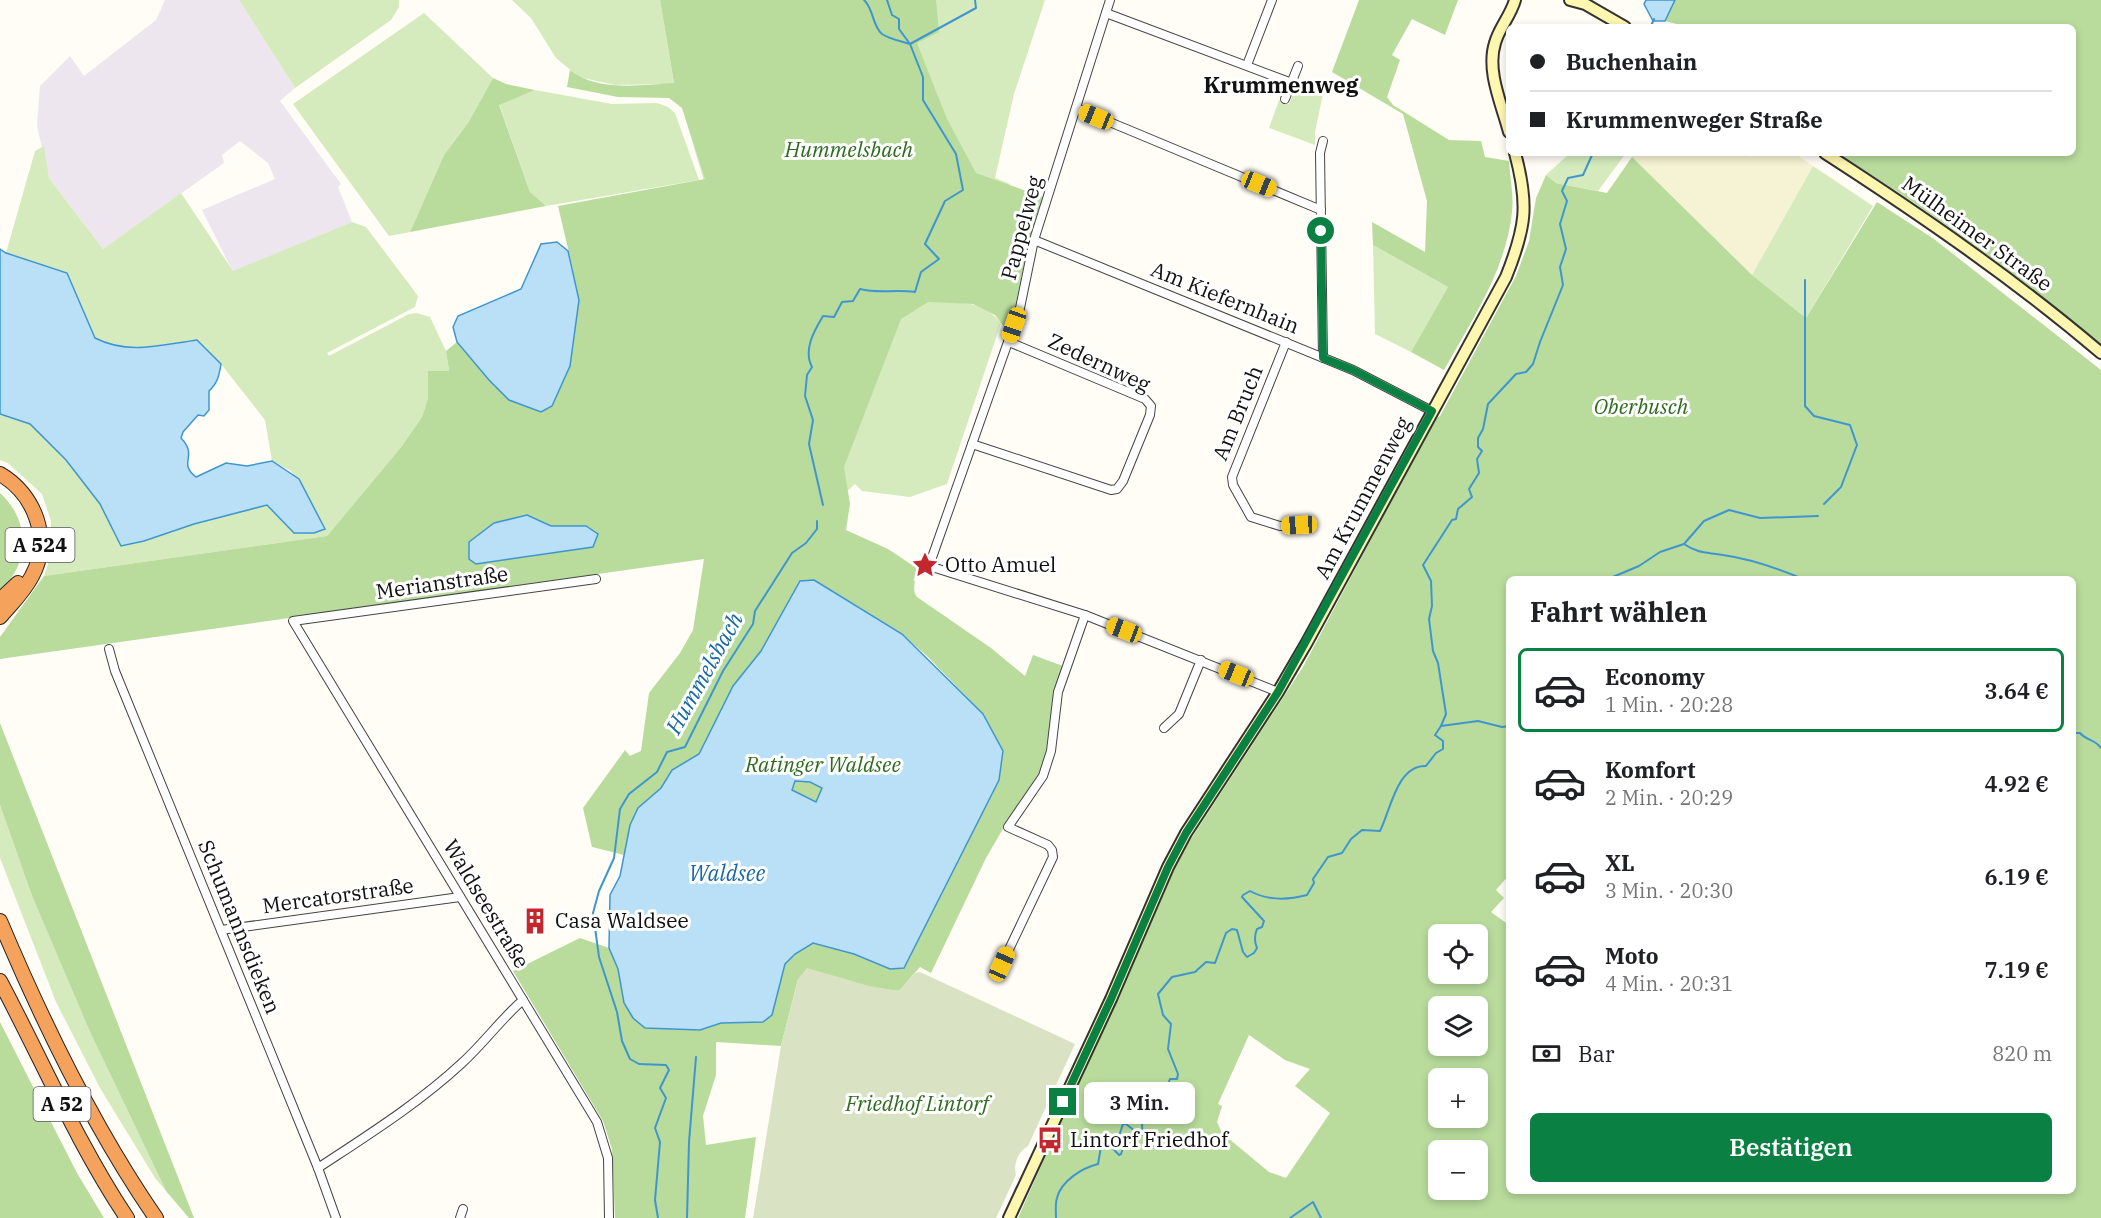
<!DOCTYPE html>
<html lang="de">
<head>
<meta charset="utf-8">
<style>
  body { margin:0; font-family:"IBM Plex Serif",serif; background:#f2f2f2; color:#202124; height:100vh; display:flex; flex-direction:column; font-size:22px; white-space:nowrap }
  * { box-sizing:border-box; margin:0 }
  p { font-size:20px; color:#757577 }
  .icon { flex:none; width:33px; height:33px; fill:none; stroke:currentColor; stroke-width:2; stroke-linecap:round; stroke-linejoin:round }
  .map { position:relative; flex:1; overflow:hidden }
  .sheet { position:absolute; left:1506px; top:576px; width:570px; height:618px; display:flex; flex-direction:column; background:#fff; border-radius:9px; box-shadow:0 3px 9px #0003 }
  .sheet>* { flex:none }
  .top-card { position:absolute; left:1506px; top:24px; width:570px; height:132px; border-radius:9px; box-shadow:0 3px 9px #0003; display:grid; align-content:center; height:132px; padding:0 24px; background:#fff }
  .buttons { position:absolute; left:1428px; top:924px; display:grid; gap:12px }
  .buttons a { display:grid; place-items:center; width:60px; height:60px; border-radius:9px; background:#fff; box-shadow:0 3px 9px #0003; font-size:30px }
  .end { position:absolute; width:27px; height:27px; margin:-14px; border:8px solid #0b8043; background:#fff; box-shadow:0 0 0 3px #fff }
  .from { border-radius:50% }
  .bubble { position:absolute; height:42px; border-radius:9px; background:#fff; box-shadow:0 3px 9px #0003; font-size:20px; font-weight:600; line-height:42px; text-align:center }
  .car { position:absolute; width:18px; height:36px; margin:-18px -9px; border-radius:8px; box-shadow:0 0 4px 2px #0007; background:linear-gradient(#f5c518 24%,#345 0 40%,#f5c518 0 76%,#345 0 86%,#f5c518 0) }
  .top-card b { display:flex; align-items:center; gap:21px; height:57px; font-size:22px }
  .top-card b+b { border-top:2px solid #e0e0e0 }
  .top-card i { width:15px; height:15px; background:#202124 }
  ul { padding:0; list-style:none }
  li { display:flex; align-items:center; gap:18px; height:84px; margin:0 12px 9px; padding:0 12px; border:3px solid transparent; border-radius:9px }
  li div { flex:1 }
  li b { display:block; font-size:22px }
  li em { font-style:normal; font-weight:600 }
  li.current { border-color:#0b8043 }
  li>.icon { width:54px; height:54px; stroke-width:1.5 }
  h2 { padding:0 24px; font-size:27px; line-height:72px }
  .pay { display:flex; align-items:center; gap:15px; height:66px; padding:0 24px; font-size:22px }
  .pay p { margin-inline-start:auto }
  .button { display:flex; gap:12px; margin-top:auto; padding:12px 24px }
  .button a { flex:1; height:69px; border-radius:9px; background:#0b8043; color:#fff; font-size:24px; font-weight:600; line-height:69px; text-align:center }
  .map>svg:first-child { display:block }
  .industrial { fill:#eee6ef }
  .farmland { fill:#f6f3d4 }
  .green { fill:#d5ebbd }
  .forest { fill:#b9dc9c; fill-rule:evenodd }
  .cemetery { fill:#d9e3c4 }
  .water { fill:#b9e0f7; stroke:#3f96cf; stroke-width:1.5; fill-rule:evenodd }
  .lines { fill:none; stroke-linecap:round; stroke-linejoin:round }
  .stream { stroke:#3f96cf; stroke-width:2 }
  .street-casing { stroke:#444; stroke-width:10 }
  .secondary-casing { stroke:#333; stroke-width:14 }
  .highway-casing { stroke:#222; stroke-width:16 }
  .street { stroke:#fff; stroke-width:8 }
  .secondary { stroke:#fff6b0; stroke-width:10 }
  .highway { stroke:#f5a25d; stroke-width:14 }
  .route { stroke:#0b8043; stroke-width:8 }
  .labels { text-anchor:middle; stroke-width:6; stroke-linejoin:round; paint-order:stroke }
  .shield { fill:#fff; stroke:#585858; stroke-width:1.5 }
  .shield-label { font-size:20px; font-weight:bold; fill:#111 }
  .park-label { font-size:21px; font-style:italic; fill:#2f6b1f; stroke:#fff }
  .street-label { font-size:21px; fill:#111; stroke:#fff }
  .poi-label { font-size:21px; fill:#111; stroke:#fff; text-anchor:start }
  .neighbourhood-label { font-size:22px; font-weight:bold; fill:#111; stroke:#fff }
  .water-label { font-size:22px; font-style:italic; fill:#1768a6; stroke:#fff }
</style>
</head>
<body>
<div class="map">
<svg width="2101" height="1218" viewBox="0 0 2101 1218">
  <rect width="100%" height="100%" fill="#fffdf5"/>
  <!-- industrial -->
  <path class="industrial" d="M165,0H239L295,88L280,101L341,184L338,187L352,222L233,272L202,210L275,179L268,163L240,141L222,155L224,163L103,249L49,178L37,126L40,86L70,56L84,76L156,20Z"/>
  <!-- farmland -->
  <path class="farmland" d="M1635,153H1737L1751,157L1754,153H1794L1813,166L1752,275L1632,157Z"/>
  <!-- green -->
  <g class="green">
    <path d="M239,0H399V7L391,20L295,88Z"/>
    <path d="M512,0H660L674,84L615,85L579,77L556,58L531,18Z"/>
    <path d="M669,0H1045L1014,94L995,178L1010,184L1001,220L963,303C977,304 992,311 1001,323L947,484L910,497L862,491L855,484L846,492L757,361L682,107Z"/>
    <path d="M424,13L493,78L468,123L444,155L410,232L389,236L293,104Z"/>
    <path d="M1299,80L1324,89L1315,132V145L1269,128L1279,100L1289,104Z"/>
    <path d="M535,90L612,104L657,103L668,107L675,113L699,180L546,206L530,192L499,104Z"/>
    <path d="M44,146L49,178L103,249L181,193L233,271L352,222L366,227L418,296L415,307L327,353L329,356L409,314L416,313L430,317L446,351L449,371H428V398L422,417L402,446L327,536L44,576L50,558L51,521L42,494L8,463L0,460V414L30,424L66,460L100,504L121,546L145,541L194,524L267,505L294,533L324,529L291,471L272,461L265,420L221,364L197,340L147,347L112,346L95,338L67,273L6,253L35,151Z"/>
    <path d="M1570,153H1626L1598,191L1556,183L1546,175Z"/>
    <path d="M1813,166L1873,206L1806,318L1752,275Z"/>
    <path d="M1373,245L1448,287L1411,352L1375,334Z"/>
    <path d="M0,805L32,896L90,1032L166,1191L155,1178L100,1088L56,1002L0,858Z"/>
  </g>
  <!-- forest -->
  <g class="forest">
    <path d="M660,0H936L939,32L917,43L947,119L976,173L1043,197L1029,241L1015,308L1007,331L995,315L973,304L928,302L901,319L844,467L850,504L846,530L888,549L918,569C916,578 911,589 917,597L991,648L1025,676L1033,655L1063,666L1049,748L1040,774L1004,827L986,858L931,973L920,967L899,991L798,979L781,1046L716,1042V1075L703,1116L706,1145L756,1137L745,1218H615L612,1149L603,1121L513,971L580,938L609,948L618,969L624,1003L633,1018L645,1028L700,1030L721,1023L763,1022L772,1015L785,964L795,954L813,943L854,954L890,969L904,968L999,780L1003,751L983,714L928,657L902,634L800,581L761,651L733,686L699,754L672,770L661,788L638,808L630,825L624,855L592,847L583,808L625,750L630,756L641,751L649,693L680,653L693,630L704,559L0,659V637L44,576L327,536L402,446L422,417L428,398V371H449L446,351L457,342L489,380L573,270L558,206L705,179L682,108L669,98L618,97L567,87L570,70C597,92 641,85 674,83ZM527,515L551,526H586L469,559Z"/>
    <path d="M1359,0H1458L1445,35L1412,19L1392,55L1400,60L1387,97L1393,105L1449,140L1481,141L1485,157L1509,161C1510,178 1514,196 1512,212C1506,270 1472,320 1444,370L1411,352L1448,287L1373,245L1372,222L1425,252L1427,201L1403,114L1332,72Z"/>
    <path d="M1675,0H2101V345C2018,274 1930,211 1837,153H2073V27H1688L1665,21Z"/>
    <path d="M493,78L506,84L535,90L499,105L530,192L546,206L410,232L444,155L468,123Z"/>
    <path d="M1632,157L1752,275L1806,318L1877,202L1934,239L2101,370V1218H1018L1170,876L1189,842L1303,667L1435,419L1440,416L1516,276L1529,241L1536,198L1546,175L1556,183L1607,193ZM1509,579H2073V1191H1509V925L1491,912L1504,898L1496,890L1509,875ZM1438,934H1478V974H1438ZM1438,1006H1478V1046H1438ZM1249,1035L1285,1060L1310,1069L1295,1086L1330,1113L1286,1178L1269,1172L1222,1133L1217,1122L1222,1106L1218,1104ZM1438,1078H1478V1118H1438ZM1438,1150H1478V1190H1438Z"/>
    <path d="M0,493C30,520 31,564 0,590Z"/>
    <path d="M0,723L194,1218H189L166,1191L90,1032L32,896L0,805Z"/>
    <path d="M794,781L810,782L822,789L816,802L792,790Z"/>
    <path d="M0,1022L77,1173L104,1218H0Z"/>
  </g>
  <!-- cemetery -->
  <path class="cemetery" d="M807,968L869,986L899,991L915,973L920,972L1075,1044L1028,1146C1018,1152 1013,1164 1016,1175L996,1218H753L781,1046L798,979Z"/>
  <!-- water -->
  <g class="water">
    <path d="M1646,0H1675L1665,21H1653L1644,4Z"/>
    <path d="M557,242L568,251L579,300L570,366L552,406L541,412L509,400L489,380L457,342L453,327L458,316L521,289L541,244Z"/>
    <path d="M0,249L6,253L67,273L95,338C128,355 161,345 197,340L221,364C219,375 218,383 209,391V410L204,416L198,415L183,432L181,438C199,457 177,462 196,477L226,463L247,466L272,461L299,479L325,529L314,533H294L267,505L194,524L144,541L121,546L100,504L66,460L30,424L0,414Z"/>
    <path d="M527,515L551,526H586L598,534L593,547L476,564L469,559V542L494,523Z"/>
    <path d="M814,580L902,634L983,714L1003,751L999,780L904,968L890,969L854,954L813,943L795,954L785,964L772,1015L763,1022L721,1023L700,1030L645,1028L633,1018L624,1003L618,969L609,948L610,895L620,876L630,825L638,808L661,788L672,770L699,754L733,686L761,651L800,581ZM795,781L810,782L822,788L816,802L792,790Z"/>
  </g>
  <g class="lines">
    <!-- stream -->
    <g class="stream">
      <path d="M864,0C874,9 872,26 882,34C889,39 901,41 910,44L976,8L975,0"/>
      <path d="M1651,26L1654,19"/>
      <path d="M1805,280V406L1814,416L1850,425L1857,445L1841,487L1824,504"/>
      <path d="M823,505L809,444L813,420L805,396L807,375L812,367C803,350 814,331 823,316L834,317L842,302L853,301L860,289C880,294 894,289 915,292L921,272L939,259L925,244L945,201L963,190L956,154L923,100V77L910,44L899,29V19L892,15L887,0"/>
      <path d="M1684,544L1704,521L1729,510L1760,518L1818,516"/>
      <path d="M1608,579L1639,566L1660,552L1684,544C1699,554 1706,552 1723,555C1751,559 1777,568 1803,579"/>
      <path d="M1441,726L1446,714L1438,663L1433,651L1429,619L1432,606L1431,581L1423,565L1452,520L1456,519L1458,509L1472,497L1469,489L1479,473L1477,459L1482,451L1478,447V438L1483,429L1488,404L1516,374L1526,372L1533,364L1540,342L1563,285L1560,267L1566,249L1560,224L1567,201L1562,191L1568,178L1583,175L1593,153"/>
      <path d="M2073,733H2080C2087,741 2095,739 2101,748"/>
      <path d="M658,1218L655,1200L660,1142L655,1128L666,1098L660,1088L669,1070L666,1065L639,1064L630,1059L622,1041L617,1012L599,957L593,913L599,891L614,858L620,809L629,794L657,772L667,752L685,747L723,671L753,624L755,611L792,553L806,543L817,529V521"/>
      <path d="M687,1218L689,1142L696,1057"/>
      <path d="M1056,1218C1056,1211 1055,1204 1057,1198C1061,1181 1082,1168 1098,1164L1102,1141L1105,1140L1119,1155L1121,1154L1124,1145L1119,1136L1123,1124H1126L1140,1135H1143L1142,1125L1145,1115L1141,1110L1144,1101L1166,1089L1170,1079H1177L1178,1074L1168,1049L1171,1024L1163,1015L1158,994L1172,977L1195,972L1206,962L1215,963L1226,933L1232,929L1237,930L1243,952L1247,957L1254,953L1257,948C1254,941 1254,936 1257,929L1262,927L1264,921L1242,897L1243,895L1250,891C1268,901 1288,900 1307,895L1314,883L1313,879L1328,857L1342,853L1351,839L1362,830L1380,831C1391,809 1397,765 1426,766L1436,753L1443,749V741L1435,735L1441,726L1478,721L1502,727L1509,726"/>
      <path d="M1290,1218L1313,1202L1321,1218"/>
    </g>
    <!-- street casing -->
    <g class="street-casing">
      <g id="street">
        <path d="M1110,0L1034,240L1020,308L929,566L1085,615L1278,692"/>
        <path d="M1106,13L1292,83"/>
        <path d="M1247,65L1272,0"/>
        <path d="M1285,99L1298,66"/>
        <path d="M1076,108L1321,210"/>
        <path d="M1034,240L1353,370L1432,411"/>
        <path d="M1286,342L1232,477L1233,485L1251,517L1280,526L1300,525"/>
        <path d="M1323,358L1320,153L1323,141"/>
        <path d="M972,444L1111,490L1117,489L1123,481L1150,415L1151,406L1145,399L1009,342"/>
        <path d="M596,579L293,621L597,1122L608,1158L609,1218"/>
        <path d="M109,649L115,671L318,1168L336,1218"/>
        <path d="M1164,728L1179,714L1201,660"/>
        <path d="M221,930L460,897"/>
        <path d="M1002,964L1053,857L1052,850L1048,845L1008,827L1043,776L1051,751L1058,692L1085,615"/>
        <path d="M318,1168C368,1135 419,1103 462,1063C484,1043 501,1019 523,1000"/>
        <path d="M460,1218L463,1209"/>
      </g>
    </g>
    <!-- secondary casing -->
    <g class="secondary-casing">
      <g id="secondary">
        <path d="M1570,0L1585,4L1625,27"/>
        <path d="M1509,132C1502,105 1486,71 1495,43C1499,28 1511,15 1515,0"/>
        <path d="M1825,153C1921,215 2014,279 2101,353"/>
        <path d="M1009,1218L1111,999L1168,867L1186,833L1278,692L1306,644L1506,277C1526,227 1529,205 1515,153"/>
      </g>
    </g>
    <!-- highway casing -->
    <g class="highway-casing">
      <g id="highway">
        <path d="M0,474C35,494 52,540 32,576C24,592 11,604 0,617"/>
        <path d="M0,600L18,583"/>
        <path d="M0,921C43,1023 93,1127 156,1218"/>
        <path d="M0,981C42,1060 77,1143 127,1218"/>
      </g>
    </g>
    <!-- street -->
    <use href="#street" class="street"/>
    <!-- secondary -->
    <use href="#secondary" class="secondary"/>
    <!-- highway -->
    <use href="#highway" class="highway"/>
  </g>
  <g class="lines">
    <!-- route -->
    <path class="route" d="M1063,1102L1111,999L1168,867L1186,833L1278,692L1432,411L1353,370L1323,358L1321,231"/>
  </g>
  <!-- icons -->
  <defs>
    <g id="sight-bare" transform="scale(2.07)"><path d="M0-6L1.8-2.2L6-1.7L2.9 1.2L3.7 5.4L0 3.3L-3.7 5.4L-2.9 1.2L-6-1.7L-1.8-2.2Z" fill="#c4262e" stroke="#fff" stroke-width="2.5" paint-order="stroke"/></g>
    <g id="building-bare" transform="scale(2.07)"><path d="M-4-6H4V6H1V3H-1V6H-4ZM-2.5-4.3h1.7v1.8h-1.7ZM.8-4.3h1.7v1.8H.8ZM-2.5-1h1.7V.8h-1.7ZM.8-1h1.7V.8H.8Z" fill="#c4262e" stroke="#fff" stroke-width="2.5" paint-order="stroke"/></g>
    <g id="bus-bare" transform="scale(2.07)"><path d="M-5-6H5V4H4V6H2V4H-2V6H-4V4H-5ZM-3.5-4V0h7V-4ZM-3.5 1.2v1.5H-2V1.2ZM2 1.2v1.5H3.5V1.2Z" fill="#c4262e" stroke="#fff" stroke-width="2.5" paint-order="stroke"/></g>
  </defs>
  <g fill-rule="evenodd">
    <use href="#sight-bare" x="925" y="565"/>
    <use href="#building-bare" x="535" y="921"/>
    <use href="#bus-bare" x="1050" y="1140"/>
  </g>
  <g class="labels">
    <!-- shield labels -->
    <g class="shield">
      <rect x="5.5" y="528" width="69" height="34" rx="4.5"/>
      <rect x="33.5" y="1087" width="57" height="34" rx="4.5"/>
    </g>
    <g class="shield-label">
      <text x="40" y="552">A 524</text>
      <text x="62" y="1111">A 52</text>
    </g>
    <!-- park labels -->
    <g class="park-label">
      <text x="849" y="157">Hummelsbach</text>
      <text x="1641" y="414">Oberbusch</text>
      <text x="823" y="772">Ratinger Waldsee</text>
      <text x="917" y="1111">Friedhof Lintorf</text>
    </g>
    <!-- street labels -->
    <g class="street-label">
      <text transform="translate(1022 228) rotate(-75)" y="7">Pappelweg</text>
      <text transform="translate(1977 234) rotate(36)" y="7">Mülheimer Straße</text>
      <text transform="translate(1225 298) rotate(22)" y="7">Am Kiefernhain</text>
      <text transform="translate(1099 363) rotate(25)" y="7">Zedernweg</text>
      <text transform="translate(1238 413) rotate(-68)" y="7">Am Bruch</text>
      <text transform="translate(1363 498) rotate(-62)" y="7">Am Krummenweg</text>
      <text transform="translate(442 583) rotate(-8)" y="7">Merianstraße</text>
      <text transform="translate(338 896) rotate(-8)" y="7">Mercatorstraße</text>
      <text transform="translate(486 904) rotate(59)" y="7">Waldseestraße</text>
      <text transform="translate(239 927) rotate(68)" y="7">Schumannsdieken</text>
    </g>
    <!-- poi labels -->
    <g class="poi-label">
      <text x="945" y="572">Otto Amuel</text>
      <text x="555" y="928">Casa Waldsee</text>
      <text x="1070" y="1147">Lintorf Friedhof</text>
    </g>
    <!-- neighbourhood labels -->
    <g class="neighbourhood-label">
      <text x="1281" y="93">Krummenweg</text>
    </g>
    <!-- water labels -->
    <g class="water-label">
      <text transform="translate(704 673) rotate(-61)" y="8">Hummelsbach</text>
      <text x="727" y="881">Waldsee</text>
    </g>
  </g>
</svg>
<div class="buttons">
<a><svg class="icon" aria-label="locate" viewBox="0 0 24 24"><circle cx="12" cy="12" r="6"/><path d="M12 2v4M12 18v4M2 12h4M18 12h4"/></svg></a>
<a><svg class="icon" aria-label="layers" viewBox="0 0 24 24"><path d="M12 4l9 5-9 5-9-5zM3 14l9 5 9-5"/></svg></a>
<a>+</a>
<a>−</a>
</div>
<i class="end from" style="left:1321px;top:231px"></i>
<i class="end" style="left:1063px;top:1102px"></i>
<div class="bubble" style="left:1084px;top:1082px;width:111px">3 Min.</div>
<i class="car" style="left:1096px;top:117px;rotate:292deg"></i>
<i class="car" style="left:1259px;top:184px;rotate:112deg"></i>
<i class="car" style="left:1014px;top:325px;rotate:199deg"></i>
<i class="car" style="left:1299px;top:525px;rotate:267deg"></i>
<i class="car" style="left:1124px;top:630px;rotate:291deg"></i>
<i class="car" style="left:1236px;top:674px;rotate:292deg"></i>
<i class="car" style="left:1002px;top:964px;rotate:24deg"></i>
<div class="top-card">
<b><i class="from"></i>Buchenhain</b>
<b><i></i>Krummenweger Straße</b>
</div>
<section class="sheet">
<h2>Fahrt wählen</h2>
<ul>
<li class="current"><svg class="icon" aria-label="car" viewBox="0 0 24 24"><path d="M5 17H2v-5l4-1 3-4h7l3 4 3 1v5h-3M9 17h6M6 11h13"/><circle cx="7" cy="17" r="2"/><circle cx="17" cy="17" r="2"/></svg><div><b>Economy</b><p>1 Min. · 20:28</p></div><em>3.64 €</em></li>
<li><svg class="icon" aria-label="car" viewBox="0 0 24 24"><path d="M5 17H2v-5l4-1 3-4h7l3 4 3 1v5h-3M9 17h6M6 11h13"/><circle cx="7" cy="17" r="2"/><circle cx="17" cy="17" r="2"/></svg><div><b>Komfort</b><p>2 Min. · 20:29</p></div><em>4.92 €</em></li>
<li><svg class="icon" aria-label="car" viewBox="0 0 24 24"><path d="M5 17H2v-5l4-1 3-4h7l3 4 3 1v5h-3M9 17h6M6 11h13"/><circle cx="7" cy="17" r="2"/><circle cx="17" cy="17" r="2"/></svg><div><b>XL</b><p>3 Min. · 20:30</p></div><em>6.19 €</em></li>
<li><svg class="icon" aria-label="car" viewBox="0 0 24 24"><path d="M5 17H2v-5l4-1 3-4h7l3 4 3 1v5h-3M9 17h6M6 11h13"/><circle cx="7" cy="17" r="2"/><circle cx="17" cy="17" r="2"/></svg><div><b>Moto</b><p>4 Min. · 20:31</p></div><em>7.19 €</em></li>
</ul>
<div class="pay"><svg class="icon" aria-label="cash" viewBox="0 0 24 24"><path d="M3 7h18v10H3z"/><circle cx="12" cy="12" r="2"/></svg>Bar<p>820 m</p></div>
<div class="button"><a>Bestätigen</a></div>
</section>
</div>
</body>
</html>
